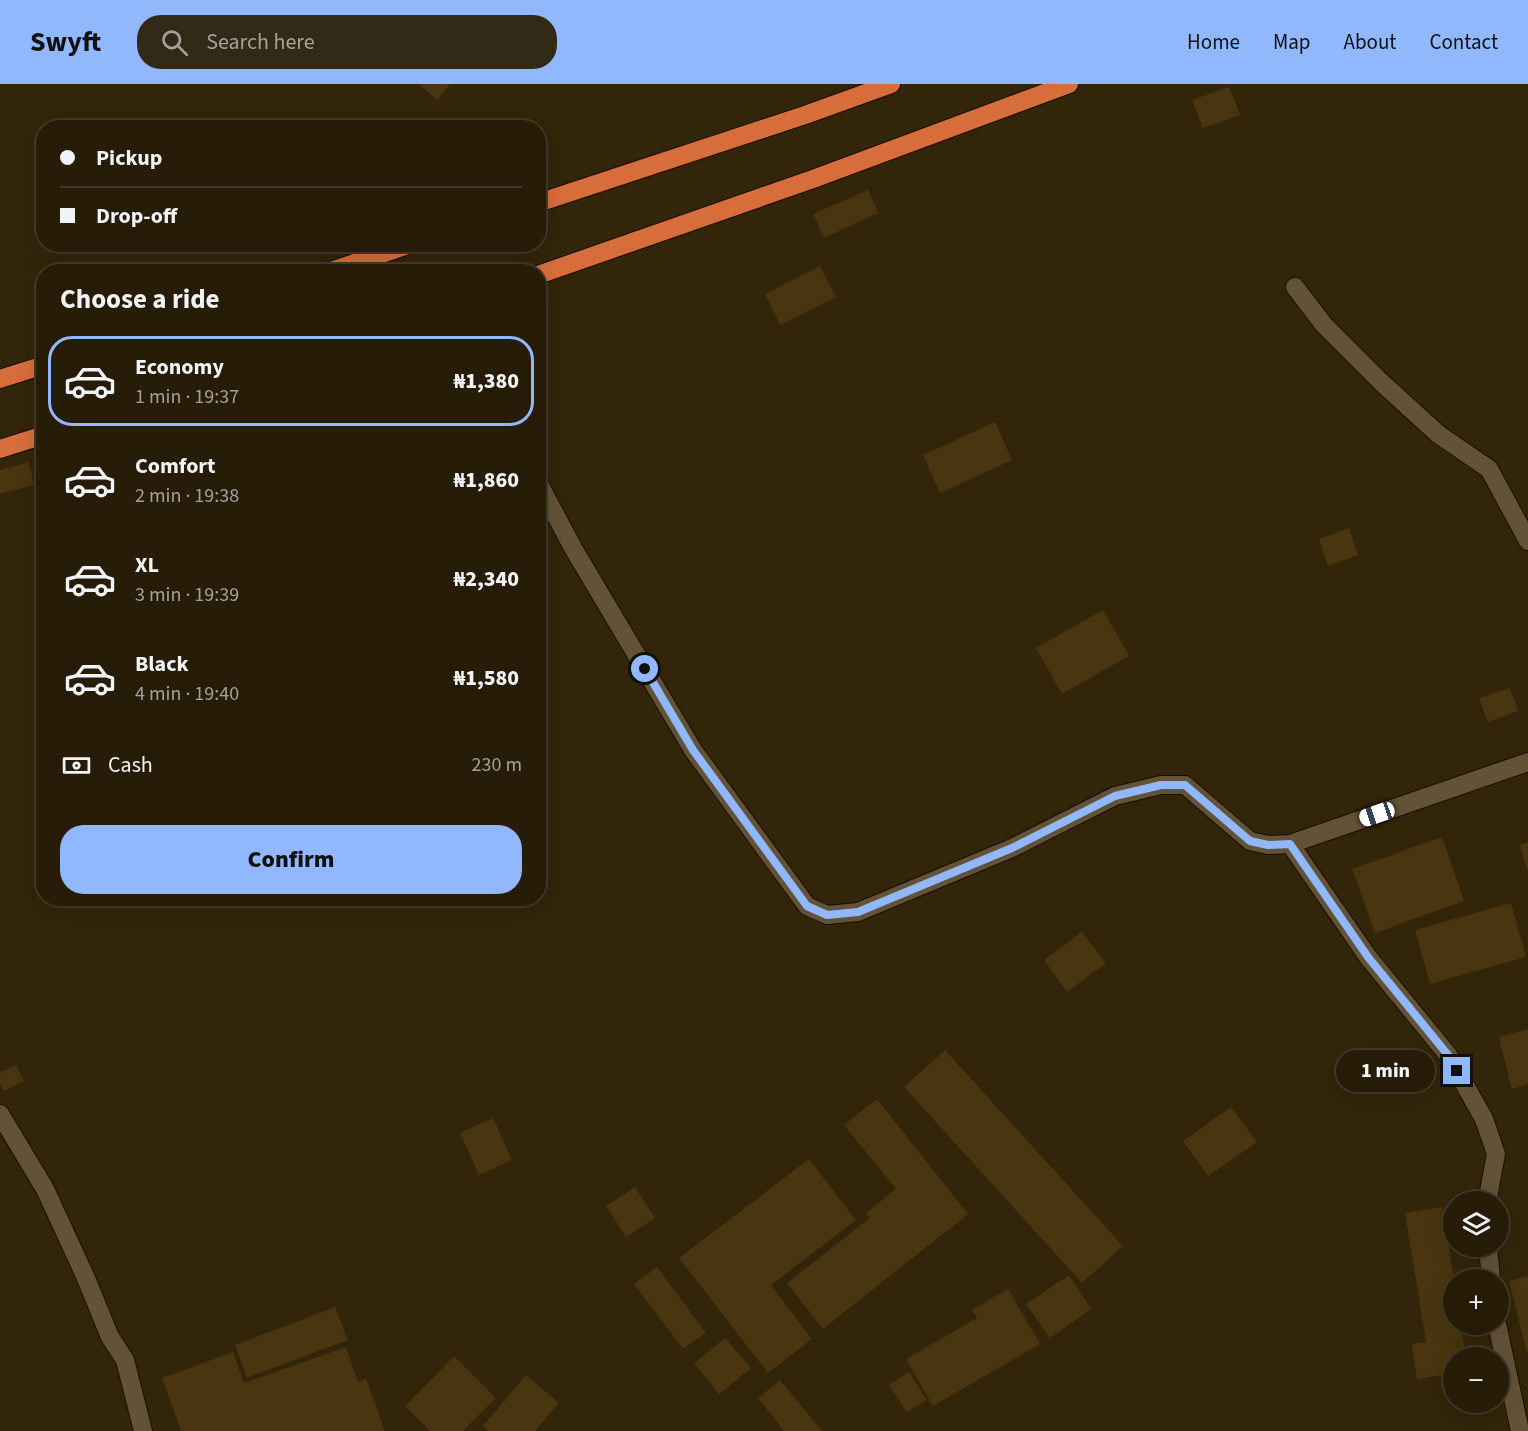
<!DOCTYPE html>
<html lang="en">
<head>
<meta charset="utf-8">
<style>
  body { margin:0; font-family:"Source Sans 3",sans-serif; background:#322916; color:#f1f3f6; height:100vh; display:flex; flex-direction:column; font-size:22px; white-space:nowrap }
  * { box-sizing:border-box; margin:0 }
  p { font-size:20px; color:#a4a19c }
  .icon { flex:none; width:33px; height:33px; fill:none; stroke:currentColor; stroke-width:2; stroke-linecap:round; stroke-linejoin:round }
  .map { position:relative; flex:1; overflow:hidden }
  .drawer { position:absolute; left:36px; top:180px; width:510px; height:642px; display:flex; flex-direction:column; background:#261c08; border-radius:24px; box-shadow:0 6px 24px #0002,0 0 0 2px #423a29 }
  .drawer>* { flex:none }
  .hud { position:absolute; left:36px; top:36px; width:510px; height:132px; border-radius:24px; box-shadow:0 6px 24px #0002,0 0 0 2px #423a29; display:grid; align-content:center; height:132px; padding:0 24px; background:#261c08 }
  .tools { position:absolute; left:1443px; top:1107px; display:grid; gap:12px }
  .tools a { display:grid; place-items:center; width:66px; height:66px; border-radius:50%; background:#261c08; box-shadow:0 6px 24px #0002,0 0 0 2px #423a29; font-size:30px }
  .end { position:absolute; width:27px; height:27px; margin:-14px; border:8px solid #91b8fd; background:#111; box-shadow:0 0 0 3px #111 }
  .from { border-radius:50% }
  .bubble { position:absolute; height:42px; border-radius:21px; background:#261c08; box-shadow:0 6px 24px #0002,0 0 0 2px #423a29; font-size:20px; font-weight:800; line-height:42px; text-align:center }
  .car { position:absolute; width:18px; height:36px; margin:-18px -9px; border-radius:8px; box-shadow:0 0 4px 2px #0007; background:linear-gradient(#fff 24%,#345 0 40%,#fff 0 76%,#345 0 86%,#fff 0) }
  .hud b { display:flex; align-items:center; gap:21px; height:57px; font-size:22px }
  .hud b+b { border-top:2px solid #423a29 }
  .hud i { width:15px; height:15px; background:#f1f3f6 }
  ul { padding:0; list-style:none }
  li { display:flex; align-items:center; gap:18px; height:90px; margin:0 12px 9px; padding:0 12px; border:3px solid transparent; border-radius:24px }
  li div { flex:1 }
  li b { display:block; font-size:22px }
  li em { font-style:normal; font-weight:800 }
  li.selected { border-color:#91b8fd }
  li>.icon { width:54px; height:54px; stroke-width:1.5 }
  h2 { padding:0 24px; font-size:27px; line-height:72px }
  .pay { display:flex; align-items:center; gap:15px; height:66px; padding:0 24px; font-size:22px }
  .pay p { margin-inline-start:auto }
  .cta { display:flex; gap:12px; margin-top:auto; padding:12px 24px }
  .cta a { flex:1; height:69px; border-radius:24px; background:#91b8fd; color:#111; font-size:24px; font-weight:800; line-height:69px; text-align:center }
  header { display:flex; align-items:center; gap:36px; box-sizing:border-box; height:84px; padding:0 30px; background:#91b8fd; color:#111 }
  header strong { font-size:28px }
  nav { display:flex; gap:33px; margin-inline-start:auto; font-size:21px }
  .search { width:420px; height:54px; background:#322916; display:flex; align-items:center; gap:15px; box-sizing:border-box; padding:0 21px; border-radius:24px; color:#a4a19c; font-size:22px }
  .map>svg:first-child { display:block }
  .building { fill:#49350f }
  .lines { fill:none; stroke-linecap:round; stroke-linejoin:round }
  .minor-casing { stroke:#1b0d00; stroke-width:20 }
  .trunk-casing { stroke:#1b0d00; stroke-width:20 }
  .minor { stroke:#625237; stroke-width:18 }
  .trunk { stroke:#d86d3c; stroke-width:18 }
  .route { stroke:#91b8fd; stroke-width:8 }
</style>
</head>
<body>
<header>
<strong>Swyft</strong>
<div class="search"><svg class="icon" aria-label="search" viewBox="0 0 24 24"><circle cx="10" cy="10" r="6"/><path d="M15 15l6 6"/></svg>Search here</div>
<nav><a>Home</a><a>Map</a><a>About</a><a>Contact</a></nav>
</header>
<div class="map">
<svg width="1528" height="1347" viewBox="0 0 1528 1347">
  <rect width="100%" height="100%" fill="#33250a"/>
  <!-- building -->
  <g class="building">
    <path d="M419,0H450L437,16Z"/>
    <path d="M1229,3L1240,31L1203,44L1192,16Z"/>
    <path d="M868,106L878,129L824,154L813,130Z"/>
    <path d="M820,182L836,213L780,241L765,210Z"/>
    <path d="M995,338L1012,376L940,409L923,371Z"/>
    <path d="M29,378L34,401L0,410V386Z"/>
    <path d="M1349,444L1358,471L1328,482L1319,455Z"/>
    <path d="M1103,526L1129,572L1062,610L1036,564Z"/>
    <path d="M1510,604L1518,627L1488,638L1479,614Z"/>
    <path d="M1442,753L1464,817L1375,849L1352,785Z"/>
    <path d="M1528,758V786H1527L1520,761Z"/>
    <path d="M1511,819L1526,873L1430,900L1415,846Z"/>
    <path d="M1082,848L1106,879L1067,908L1044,876Z"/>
    <path d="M1528,945V1000L1512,1005L1499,953Z"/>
    <path d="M945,966L1123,1162L1082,1199L904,1003Z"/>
    <path d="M16,981L24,997L4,1007L0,999V989Z"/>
    <path d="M877,1015L968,1130L823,1245L787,1199L870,1134L866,1129L896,1105L844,1041Z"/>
    <path d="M1231,1023L1257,1058L1208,1092L1183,1057Z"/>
    <path d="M493,1034L512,1076L479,1091L460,1049Z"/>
    <path d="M809,1075L856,1136L771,1201L812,1255L768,1289L679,1174Z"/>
    <path d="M635,1103L655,1134L626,1153L606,1122Z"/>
    <path d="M1442,1123L1454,1195V1240H1461L1466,1274H1454V1289L1417,1295L1412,1260L1426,1258L1405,1129Z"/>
    <path d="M657,1183L706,1249L683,1265L634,1200Z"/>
    <path d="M1069,1191L1091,1225L1050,1254L1026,1220Z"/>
    <path d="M1528,1192V1269H1527L1509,1197Z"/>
    <path d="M1008,1205L1040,1260L933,1322L906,1275L977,1234L972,1226Z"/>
    <path d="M335,1223L348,1256L247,1294L235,1261Z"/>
    <path d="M725,1254L751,1284L719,1310L694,1279Z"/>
    <path d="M346,1263L358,1298L366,1295L385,1347H181L162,1294L233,1268L244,1299Z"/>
    <path d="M454,1272L496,1314L463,1347H430L405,1322Z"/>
    <path d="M909,1288L927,1316L907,1328L889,1301Z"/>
    <path d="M526,1291L559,1319L535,1347H488L483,1342Z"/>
    <path d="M780,1296L822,1347H784L758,1314Z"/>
  </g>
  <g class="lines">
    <!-- minor casing -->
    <g class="minor-casing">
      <g id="minor">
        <path d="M1295,203L1324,241L1381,298L1438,350L1489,385L1528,457"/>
        <path d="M538,398L573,464L693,666L807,822L827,831L858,828L1012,764L1115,712L1161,701H1185L1250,757L1268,761L1290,760L1528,678"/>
        <path d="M1290,760L1368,873L1448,971L1484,1035L1496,1070L1487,1118"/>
        <path d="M0,1030L45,1105L85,1192L110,1253L125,1276L143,1347"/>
        <path d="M1488,1162L1491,1196"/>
        <path d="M1497,1240L1520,1347"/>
      </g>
    </g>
    <!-- trunk casing -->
    <g class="trunk-casing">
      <g id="trunk">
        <path d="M538,119L805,31L891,0"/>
        <path d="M328,188L411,160"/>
        <path d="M538,191L813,95L1069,0"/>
        <path d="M0,295L44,281"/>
        <path d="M0,365L44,351"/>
      </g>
    </g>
    <!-- minor -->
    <use href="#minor" class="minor"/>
    <!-- trunk -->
    <use href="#trunk" class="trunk"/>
  </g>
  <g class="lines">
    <!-- route -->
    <path class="route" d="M645,585L693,666L807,822L827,831L858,828L1012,764L1115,712L1161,701H1185L1250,757L1268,761L1290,760L1368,873L1448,971L1457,987"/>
  </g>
</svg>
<div class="tools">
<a><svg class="icon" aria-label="layers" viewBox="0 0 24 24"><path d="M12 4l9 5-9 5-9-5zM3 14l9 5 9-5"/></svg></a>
<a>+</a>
<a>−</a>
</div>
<i class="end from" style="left:645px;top:585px"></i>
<i class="end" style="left:1457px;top:987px"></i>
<div class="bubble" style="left:1336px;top:966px;width:99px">1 min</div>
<i class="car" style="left:1377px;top:730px;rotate:251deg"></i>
<div class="hud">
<b><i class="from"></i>Pickup</b>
<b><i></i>Drop-off</b>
</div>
<section class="drawer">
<h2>Choose a ride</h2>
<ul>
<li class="selected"><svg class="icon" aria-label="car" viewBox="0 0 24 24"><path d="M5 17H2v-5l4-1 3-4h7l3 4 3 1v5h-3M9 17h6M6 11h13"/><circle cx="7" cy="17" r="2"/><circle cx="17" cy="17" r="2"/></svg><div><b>Economy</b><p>1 min · 19:37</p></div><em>₦1,380</em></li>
<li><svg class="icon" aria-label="car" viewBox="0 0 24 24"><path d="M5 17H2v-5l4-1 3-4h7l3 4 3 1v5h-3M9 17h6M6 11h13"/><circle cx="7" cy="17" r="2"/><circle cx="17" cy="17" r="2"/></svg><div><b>Comfort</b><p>2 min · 19:38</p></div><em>₦1,860</em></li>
<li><svg class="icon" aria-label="car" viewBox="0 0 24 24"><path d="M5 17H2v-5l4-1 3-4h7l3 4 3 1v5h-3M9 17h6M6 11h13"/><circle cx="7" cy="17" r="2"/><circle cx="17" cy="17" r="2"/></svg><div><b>XL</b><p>3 min · 19:39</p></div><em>₦2,340</em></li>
<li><svg class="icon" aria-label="car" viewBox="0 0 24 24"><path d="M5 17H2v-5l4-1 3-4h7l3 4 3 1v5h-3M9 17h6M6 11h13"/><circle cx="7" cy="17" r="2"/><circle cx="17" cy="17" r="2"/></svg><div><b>Black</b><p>4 min · 19:40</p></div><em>₦1,580</em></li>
</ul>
<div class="pay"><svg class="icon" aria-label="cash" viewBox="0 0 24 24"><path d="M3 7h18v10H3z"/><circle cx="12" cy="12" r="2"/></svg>Cash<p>230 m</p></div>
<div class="cta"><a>Confirm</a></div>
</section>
</div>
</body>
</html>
